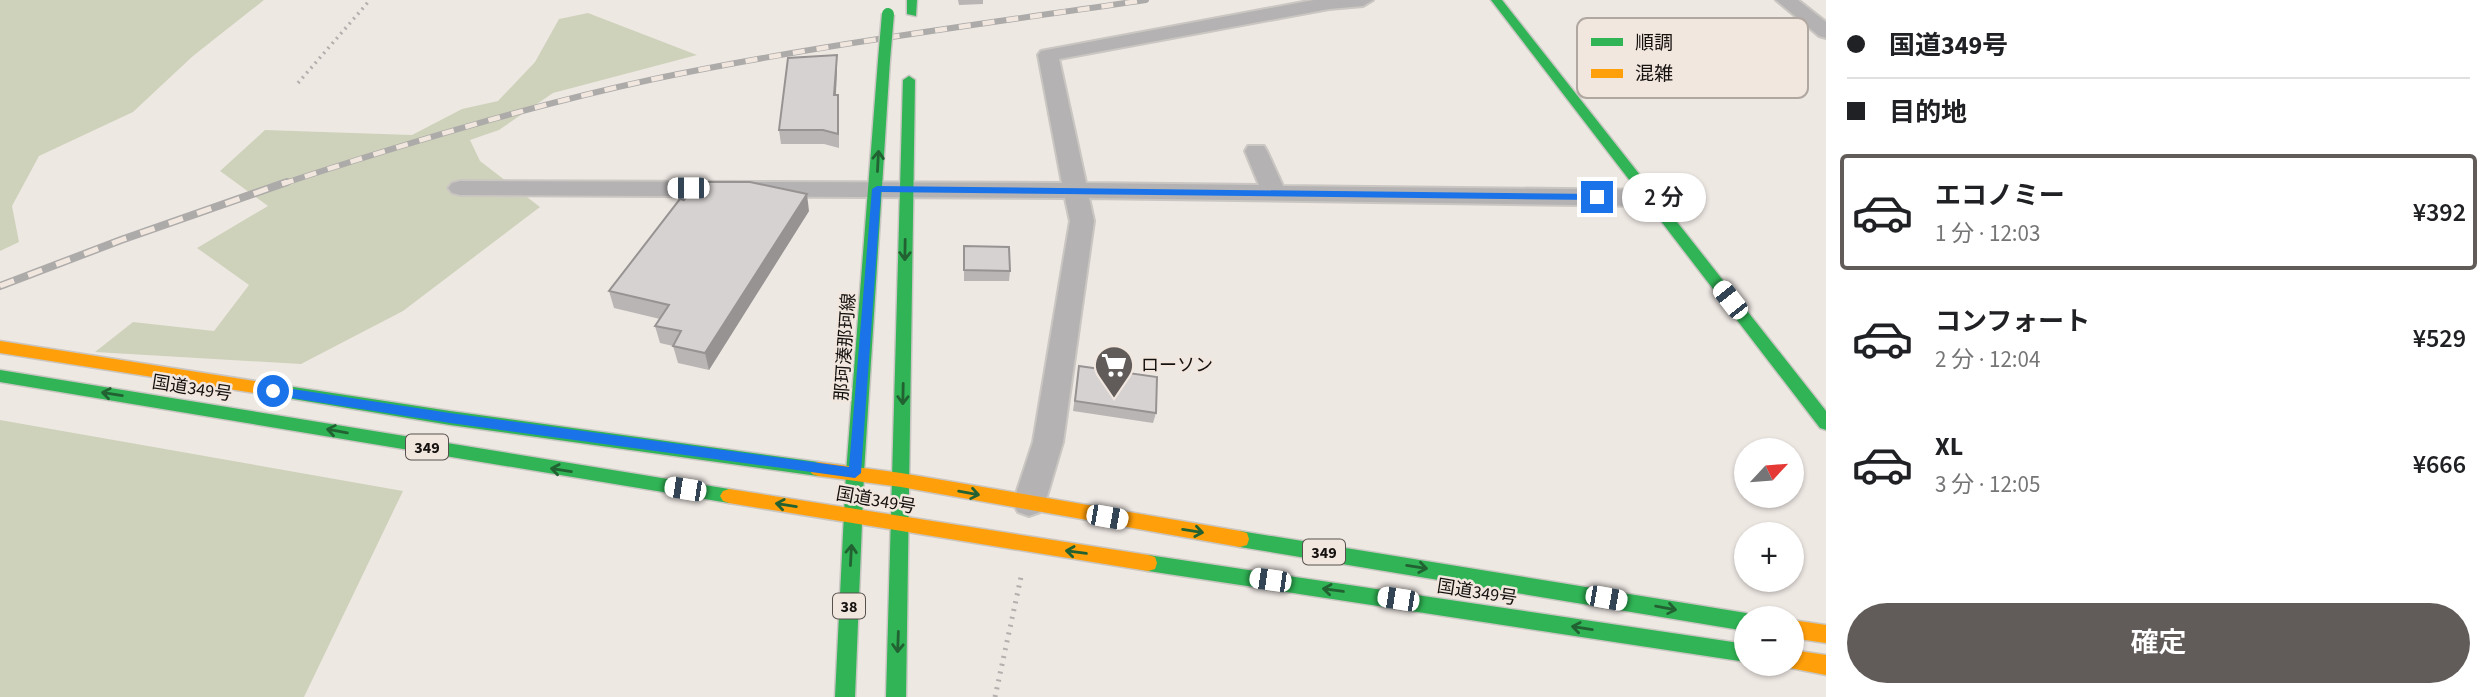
<!DOCTYPE html>
<html lang="ja">
<head>
<meta charset="utf-8">
<style>
  body { margin:0; font-family:"Source Sans 3","Noto Sans JP",sans-serif; background:#f2f2f2; color:#202124; height:100vh; display:flex; flex-direction:column; font-size:26px; white-space:nowrap }
  * { box-sizing:border-box; margin:0 }
  p { font-size:23px; color:#757577 }
  .icon { flex:none; width:38px; height:38px; fill:none; stroke:currentColor; stroke-width:2; stroke-linecap:round; stroke-linejoin:round }
  .map { position:relative; flex:1; overflow:hidden }
  .panel { display:flex; flex-direction:column; background:#fff; width:665px }
  .panel>* { flex:none }
  .top-card { display:grid; align-content:center; height:154px; padding:0 21px; background:#fff }
  .needle { width:46px; rotate:64deg }
  .buttons { position:absolute; left:1734px; top:438px; display:grid; gap:14px }
  .buttons a { display:grid; place-items:center; width:70px; height:70px; border-radius:50%; background:#fff; box-shadow:0 2px 5px #0004; font-size:35px }
  .end { position:absolute; width:32px; height:32px; margin:-16px; border:9px solid #1a73e8; background:#fff; box-shadow:0 0 0 4px #fff }
  .from { border-radius:50% }
  .bubble { position:absolute; height:49px; border-radius:24px; background:#fff; box-shadow:0 2px 5px #0004; font-size:23px; font-weight:600; line-height:49px; text-align:center }
  .car { position:absolute; width:21px; height:42px; margin:-21px -10px; border-radius:9px; box-shadow:0 0 5px 2px #0007; background:linear-gradient(#fff 24%,#345 0 40%,#fff 0 76%,#345 0 86%,#fff 0) }
  .top-card b { display:flex; align-items:center; gap:24px; height:66px; font-size:26px }
  .top-card b+b { border-top:2px solid #e0e0e0 }
  .top-card i { width:18px; height:18px; background:#202124 }
  ul { padding:0; list-style:none }
  li { display:flex; align-items:center; gap:21px; height:116px; margin:0 14px 10px; padding:0 7px; border:4px solid transparent; border-radius:7px }
  li div { flex:1 }
  li b { display:block; font-size:26px }
  li em { font-style:normal; font-weight:600 }
  li.on { border-color:#615c59 }
  li>.icon { width:63px; height:63px; stroke-width:1.5 }
  .action { display:flex; gap:14px; margin-top:auto; padding:14px 21px }
  .action a { flex:1; height:80px; border-radius:42px; background:#615c59; color:#fff; font-size:28px; font-weight:600; line-height:80px; text-align:center }
  main { display:flex; flex:1; min-height:0 }
  .map>svg:first-child { display:block }
  .forest { fill:#cfd2bb }
  .lines { fill:none; stroke-linecap:round; stroke-linejoin:round }
  .street-casing { stroke:#cac6c2; stroke-width:4 }
  .fast-casing { stroke:#cac6c2; stroke-width:3 }
  .slow-casing { stroke:#cac6c2; stroke-width:3 }
  .path-far1 { stroke:#b2afad; stroke-width:3.5; stroke-dasharray:2 4.5; stroke-linecap:butt }
  .path { stroke:#b2afad; stroke-width:5; stroke-dasharray:2 6; stroke-linecap:butt }
  .street { fill:#b4b2b2; fill-rule:evenodd }
  .fast { fill:#30b455; fill-rule:evenodd }
  .slow { fill:#ff9f0a; fill-rule:evenodd }
  .rail-far1-casing { stroke:#adaba9; stroke-width:6 }
  .rail-casing { stroke:#adaba9; stroke-width:8 }
  .rail-far1 { stroke:#f2e7df; stroke-width:4.5; stroke-dasharray:12; stroke-linecap:butt }
  .rail { stroke:#f2e7df; stroke-width:5; stroke-dasharray:15; stroke-linecap:butt }
  .fast-bridge-casing { stroke:#cac6c2; stroke-width:15; stroke-linecap:butt }
  .fast-bridge { stroke:#30b455; stroke-width:12 }
  .wall { fill:#b8b5b4 }
  .shaded-wall { fill:#969392 }
  .building { fill:#d6d2d1; stroke:#969392; stroke-width:2 }
  .oneway { stroke:#226232 }
  .route { fill:#1a73e8 }
  .labels { text-anchor:middle; stroke-width:5; stroke-linejoin:round; paint-order:stroke }
  .shield { fill:#f2e7df; stroke:#57514d; stroke-width:2 }
  .shield-label { font-size:16px; font-weight:bold; fill:#15110f }
  .street-label { font-size:18px; fill:#15110f; stroke:#f2e7df }
  .poi-label { font-size:18px; fill:#15110f; stroke:#f2e7df; text-anchor:start }
  .key { fill:#f2e7df; stroke:#b0a7a1; stroke-width:2 }
  .key-label { font-size:19px; fill:#15110f }
</style>
</head>
<body>
<main>
<div class="map">
<svg width="1826" height="697" viewBox="0 0 1826 697">
  <rect width="100%" height="100%" fill="#eee8e3"/>
  <!-- forest -->
  <g class="forest">
    <path d="M0,0H264L193,56L133,112L39,156L12,206L19,242L0,251Z"/>
    <path d="M588,13L697,55L553,93L499,130L470,140L480,161L540,207L403,311L301,364L95,352L133,322L214,331L249,285L197,248L268,206L220,171L265,130L412,135L462,109L498,101L535,62L559,19Z"/>
    <path d="M0,420L403,491L304,697H0Z"/>
  </g>
  <g class="lines">
    <!-- street casing -->
    <g class="street-casing">
      <g id="street">
        <path d="M1314,0H1373L1363,6L1329,9L1059,59L1086,183L1259,185L1245,151L1248,146H1264L1267,151L1283,186L1651,190L1660,193L1663,198L1660,203L1651,206L1089,198L1094,221L1063,442L1045,503L1040,512L1029,516L1018,512L1013,503L1033,442L1070,221L1065,198L460,195L452,193L448,188L452,183L460,181L1062,183L1038,55L1041,51Z"/>
        <path d="M1776,0H1798L1826,22V38L1819,36Z"/>
      </g>
    </g>
    <!-- fast casing -->
    <g class="fast-casing">
      <g id="fast">
        <path d="M907,0H917L916,16L907,14Z"/>
        <path d="M1491,0H1502L1826,411V430L1820,428Z"/>
        <path d="M884,57L890,60L864,473L855,697H835L846,473L878,60Z"/>
        <path d="M909,76L915,80L906,697H886L903,80Z"/>
        <path d="M0,370L729,489L735,491L738,496L735,501L729,503L0,382Z"/>
        <path d="M287,386L450,411L818,462L824,464L827,469L824,474L818,476L450,425L287,398L281,396L279,392L281,388Z"/>
        <path d="M1240,531L1746,613L1754,618H1746V631L1240,547L1233,545L1231,539L1233,533Z"/>
        <path d="M1148,555L1746,644V662L1148,571L1141,569L1139,563L1141,557Z"/>
      </g>
    </g>
    <!-- slow casing -->
    <g class="slow-casing">
      <g id="slow">
        <path d="M0,341L287,386L293,388L295,392L293,396L287,398L0,353Z"/>
        <path d="M818,462L901,473L1240,531L1247,533L1249,539L1247,545L1240,547L901,487L818,476L812,474L809,469L812,464Z"/>
        <path d="M729,489L1148,555L1155,557L1157,563L1155,569L1148,571L729,503L723,501L720,496L723,491Z"/>
        <path d="M1792,620L1826,625V643L1792,638Z"/>
        <path d="M1792,650L1826,655V675L1785,667L1783,663H1792Z"/>
      </g>
    </g>
    <!-- path-far1 -->
    <path class="path-far1" d="M298,83L370,0"/>
    <!-- path -->
    <path class="path" d="M995,697L1021,577"/>
    <!-- street -->
    <use href="#street" class="street"/>
    <!-- fast -->
    <use href="#fast" class="fast"/>
    <!-- slow -->
    <use href="#slow" class="slow"/>
    <!-- rail-far1 casing -->
    <g class="rail-far1-casing">
      <path id="rail-far1" d="M282,184C404,144 528,106 654,79C817,45 982,24 1146,0"/>
    </g>
    <!-- rail casing -->
    <g class="rail-casing">
      <path id="rail" d="M0,286L121,240L287,182"/>
    </g>
    <!-- rail-far1 -->
    <use href="#rail-far1" class="rail-far1"/>
    <!-- rail -->
    <use href="#rail" class="rail"/>
    <!-- fast-bridge casing -->
    <g class="fast-bridge-casing">
      <path id="fast-bridge" d="M884,60L888,14"/>
    </g>
    <!-- fast-bridge -->
    <use href="#fast-bridge" class="fast-bridge"/>
  </g>
  <!-- wall -->
  <g class="wall">
    <path d="M958,0H983V4L959,5Z"/>
    <path d="M837,55V69L836,95L839,108V148L824,144H781L779,130Z"/>
    <path d="M809,211L709,370L678,363L673,346L660,343L655,326L660,319L614,308L609,291Z"/>
    <path d="M964,246L1010,271L1009,281H964Z"/>
    <path d="M1079,366L1156,413L1153,423L1073,411Z"/>
  </g>
  <!-- shaded-wall -->
  <g class="shaded-wall">
    <path d="M837,55V69L835,108L834,95Z"/>
    <path d="M807,194L809,211L709,370L705,353Z"/>
  </g>
  <!-- building -->
  <g class="building">
    <path d="M837,55L834,95H838V134L823,130H779L788,58Z"/>
    <path d="M697,182H750L807,194L705,353L673,346L681,331L655,326L669,305L609,291L680,199L684,200Z"/>
    <path d="M964,246L1009,247L1010,271L964,270Z"/>
    <path d="M1079,366L1157,377L1156,413L1075,401Z"/>
  </g>
  <!-- one-way arrows -->
  <defs><path id="oneway-shaft" d="M-6 0H5M1.5-3L5.5 0L1.5 3" fill="none" stroke-width="1.6" stroke-linecap="round" stroke-linejoin="round" transform="scale(1.75)"/></defs>
  <g class="oneway">
    <use href="#oneway-shaft" transform="translate(878 161) rotate(-87)"/>
    <use href="#oneway-shaft" transform="translate(905 250) rotate(91)"/>
    <use href="#oneway-shaft" transform="translate(112 394) rotate(-171)"/>
    <use href="#oneway-shaft" transform="translate(903 394) rotate(91)"/>
    <use href="#oneway-shaft" transform="translate(337 431) rotate(-170)"/>
    <use href="#oneway-shaft" transform="translate(561 470) rotate(-171)"/>
    <use href="#oneway-shaft" transform="translate(969 493) rotate(10)"/>
    <use href="#oneway-shaft" transform="translate(786 505) rotate(-171)"/>
    <use href="#oneway-shaft" transform="translate(1193 531) rotate(9)"/>
    <use href="#oneway-shaft" transform="translate(1076 552) rotate(-172)"/>
    <use href="#oneway-shaft" transform="translate(851 555) rotate(-87)"/>
    <use href="#oneway-shaft" transform="translate(1417 567) rotate(9)"/>
    <use href="#oneway-shaft" transform="translate(1333 590) rotate(-172)"/>
    <use href="#oneway-shaft" transform="translate(1666 608) rotate(10)"/>
    <use href="#oneway-shaft" transform="translate(1582 628) rotate(-171)"/>
    <use href="#oneway-shaft" transform="translate(898 642) rotate(92)"/>
  </g>
  <!-- route -->
  <path class="route" d="M877,186L1597,194L1602,197L1597,200L881,192L861,473L855,478L450,423L273,395L267,391L273,386L450,413L849,467L872,189Z"/>
  <!-- icons -->
  <defs>
    <g id="supermarket-pin" transform="scale(2.0125)"><path d="M0 17L-7.5 6A9.5 9.5 0 1 1 7.5 6Z" fill="#615c59" stroke="#f2e7df"/><path d="M-6-5.5h2.5l.6 2H6L4.5 2H-2.5L-4.4-4H-6ZM-1.5 3.2a1.3 1.3 0 1 0 .1 0ZM3 3.2a1.3 1.3 0 1 0 .1 0Z" fill="#fff"/></g>
  </defs>
  <g fill-rule="evenodd">
    <use href="#supermarket-pin" x="1114" y="365"/>
  </g>
  <g class="labels">
    <!-- shield labels -->
    <g class="shield">
      <rect x="406" y="434.5" width="42" height="25" rx="5"/>
      <rect x="1303" y="539.5" width="42" height="25" rx="5"/>
      <rect x="833" y="593.5" width="32" height="25" rx="5"/>
    </g>
    <g class="shield-label">
      <text x="427" y="453">349</text>
      <text x="1324" y="558">349</text>
      <text x="849" y="612">38</text>
    </g>
    <!-- street labels -->
    <g class="street-label">
      <text transform="translate(845 347) rotate(-86)" y="6">那珂湊那珂線</text>
      <text transform="translate(192 388) rotate(9)" y="6">国道349号</text>
      <text transform="translate(876 500) rotate(10)" y="6">国道349号</text>
      <text transform="translate(1477 592) rotate(9)" y="6">国道349号</text>
    </g>
    <!-- poi labels -->
    <g class="poi-label">
      <text x="1141" y="371">ローソン</text>
    </g>
  </g>
  <!-- legend -->
  <rect x="1577" y="18" width="231" height="80" rx="10" class="key"/>
  <rect x="1591" y="38" width="32" height="8" fill="#30b455"/>
  <rect x="1591" y="69" width="32" height="9" fill="#ff9f0a"/>
  <g class="key-label">
    <text x="1635" y="49">順調</text>
    <text x="1635" y="80">混雑</text>
  </g>
</svg>
<div class="buttons">
<a><svg class="needle" viewBox="-14 -14 28 28"><path d="M0-13l5 13h-10z" fill="#e53935"/><path d="M0 13l5-13h-10z" fill="#757577"/></svg></a>
<a>+</a>
<a>−</a>
</div>
<i class="end from" style="left:273px;top:391px"></i>
<i class="end" style="left:1597px;top:197px"></i>
<div class="bubble" style="left:1622px;top:173px;width:84px">2 分</div>
<i class="car" style="left:688px;top:188px;rotate:270deg"></i>
<i class="car" style="left:1730px;top:300px;rotate:322deg"></i>
<i class="car" style="left:685px;top:489px;rotate:279deg"></i>
<i class="car" style="left:1107px;top:517px;rotate:100deg"></i>
<i class="car" style="left:1270px;top:580px;rotate:278deg"></i>
<i class="car" style="left:1606px;top:598px;rotate:100deg"></i>
<i class="car" style="left:1398px;top:599px;rotate:279deg"></i>
</div>
<section class="panel">
<div class="top-card">
<b><i class="from"></i>国道349号</b>
<b><i></i>目的地</b>
</div>
<ul>
<li class="on"><svg class="icon" aria-label="car" viewBox="0 0 24 24"><path d="M5 17H2v-5l4-1 3-4h7l3 4 3 1v5h-3M9 17h6M6 11h13"/><circle cx="7" cy="17" r="2"/><circle cx="17" cy="17" r="2"/></svg><div><b>エコノミー</b><p>1 分 · 12:03</p></div><em>¥392</em></li>
<li><svg class="icon" aria-label="car" viewBox="0 0 24 24"><path d="M5 17H2v-5l4-1 3-4h7l3 4 3 1v5h-3M9 17h6M6 11h13"/><circle cx="7" cy="17" r="2"/><circle cx="17" cy="17" r="2"/></svg><div><b>コンフォート</b><p>2 分 · 12:04</p></div><em>¥529</em></li>
<li><svg class="icon" aria-label="car" viewBox="0 0 24 24"><path d="M5 17H2v-5l4-1 3-4h7l3 4 3 1v5h-3M9 17h6M6 11h13"/><circle cx="7" cy="17" r="2"/><circle cx="17" cy="17" r="2"/></svg><div><b>XL</b><p>3 分 · 12:05</p></div><em>¥666</em></li>
</ul>
<div class="action"><a>確定</a></div>
</section>
</main>
</body>
</html>
